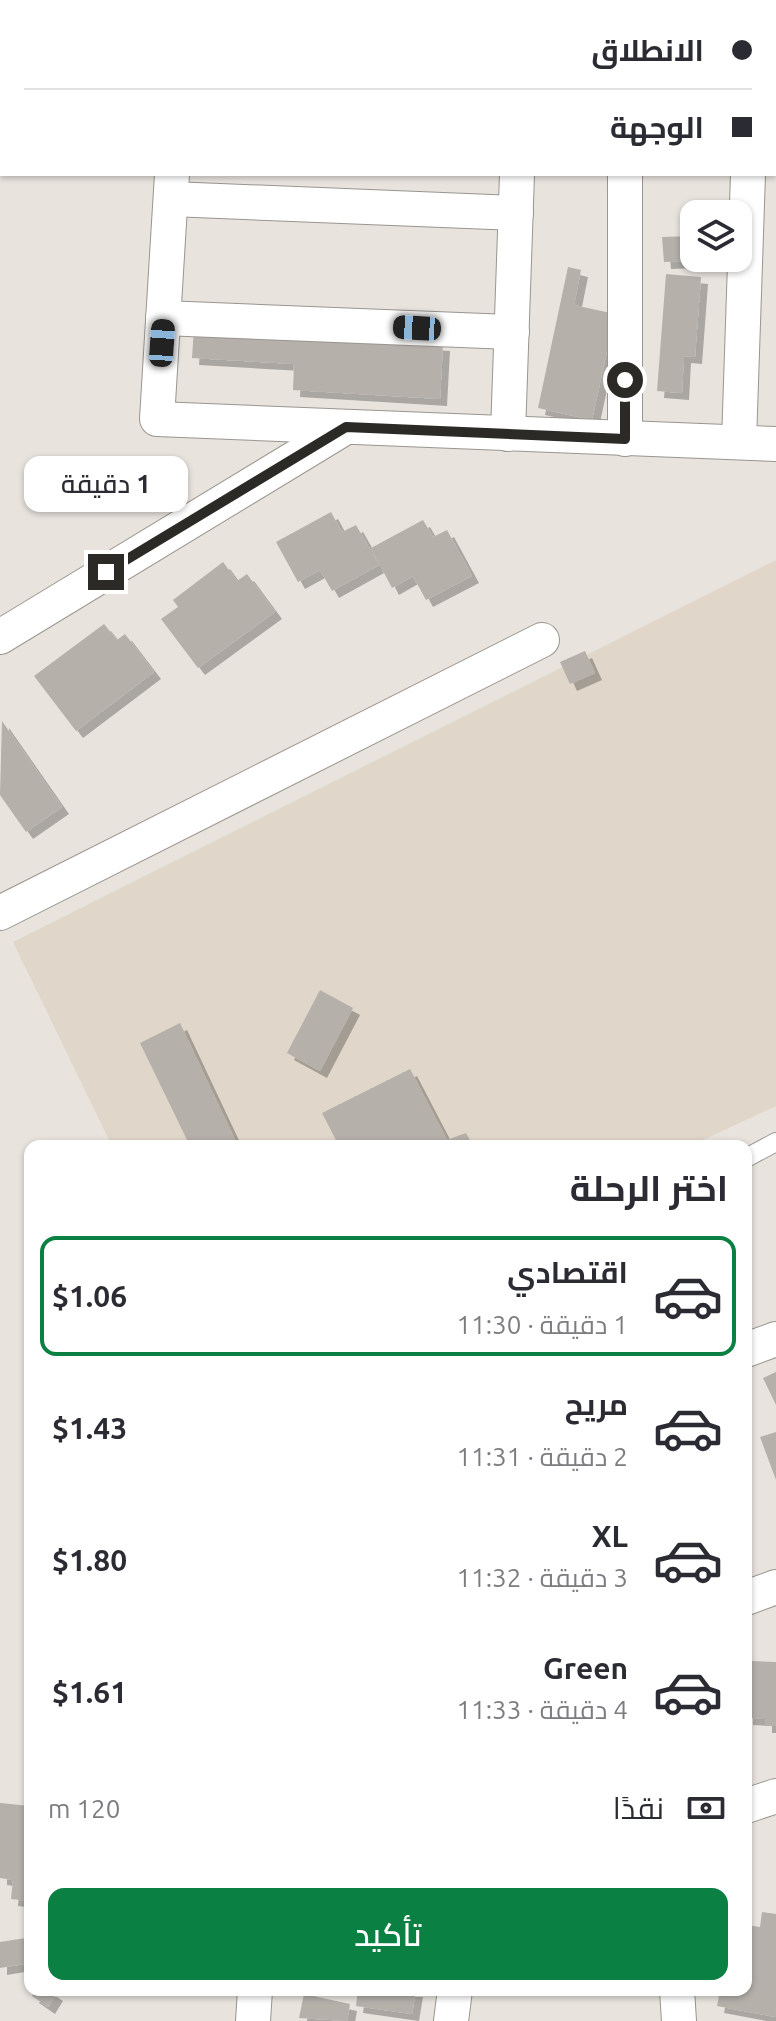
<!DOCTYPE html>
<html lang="ar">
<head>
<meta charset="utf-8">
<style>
  body { margin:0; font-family:Ubuntu,Cairo,sans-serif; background:#f7f7f7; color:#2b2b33; direction:rtl; height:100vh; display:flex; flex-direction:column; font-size:30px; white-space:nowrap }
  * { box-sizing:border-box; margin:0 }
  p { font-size:26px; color:#7c7c81 }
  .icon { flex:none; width:44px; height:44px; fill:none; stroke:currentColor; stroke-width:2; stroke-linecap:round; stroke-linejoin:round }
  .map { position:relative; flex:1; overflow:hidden; direction:ltr }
  .sheet { position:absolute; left:24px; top:1140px; width:728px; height:856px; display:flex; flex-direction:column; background:#fff; border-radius:16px; box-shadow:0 2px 6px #0004; direction:rtl }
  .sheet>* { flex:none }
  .banner { position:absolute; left:0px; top:0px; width:776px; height:176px; box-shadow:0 2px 6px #0004; direction:rtl; display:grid; align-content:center; height:176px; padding:0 24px; background:#fff }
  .buttons { position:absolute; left:680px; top:200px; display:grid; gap:16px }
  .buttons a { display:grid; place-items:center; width:72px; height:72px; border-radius:16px; background:#fff; box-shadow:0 2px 6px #0004; font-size:40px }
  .end { position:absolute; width:36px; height:36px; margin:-18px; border:10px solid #2b2a27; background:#fff; box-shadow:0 0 0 4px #fff }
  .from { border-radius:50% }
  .bubble { position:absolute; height:56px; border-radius:16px; background:#fff; box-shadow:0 2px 6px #0004; font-size:26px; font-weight:600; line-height:56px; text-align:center; direction:rtl }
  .car { position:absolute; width:24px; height:48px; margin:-24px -12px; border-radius:10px; box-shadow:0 0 6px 2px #0007; background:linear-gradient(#222 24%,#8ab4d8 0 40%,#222 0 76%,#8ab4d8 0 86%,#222 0) }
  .banner b { display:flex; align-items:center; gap:28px; height:76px; font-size:30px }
  .banner b+b { border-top:2px solid #e1e1e2 }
  .banner i { width:20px; height:20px; background:#2b2b33 }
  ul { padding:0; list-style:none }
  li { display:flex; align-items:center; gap:24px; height:120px; margin:0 16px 12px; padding:0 8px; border:4px solid transparent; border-radius:16px }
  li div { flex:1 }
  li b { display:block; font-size:30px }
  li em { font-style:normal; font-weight:600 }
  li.on { border-color:#0b8043 }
  li>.icon { width:72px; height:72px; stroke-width:1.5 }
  h2 { padding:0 24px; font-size:36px; line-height:96px }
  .pay { display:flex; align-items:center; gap:20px; height:88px; padding:0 24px; font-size:30px }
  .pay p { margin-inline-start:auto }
  .cta { display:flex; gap:16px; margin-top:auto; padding:16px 24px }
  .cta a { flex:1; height:92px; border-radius:16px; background:#0b8043; color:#fff; font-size:32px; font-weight:600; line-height:92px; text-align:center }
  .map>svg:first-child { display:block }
  .built { fill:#e0d6ca }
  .building { fill:#b5b0aa; filter:url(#shadow) }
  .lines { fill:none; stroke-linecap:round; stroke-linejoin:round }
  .service-casing { stroke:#99958f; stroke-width:20 }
  .minor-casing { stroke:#99958f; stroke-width:36 }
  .service { stroke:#fff; stroke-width:18 }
  .minor { stroke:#fff; stroke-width:34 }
  .route { stroke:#2b2a27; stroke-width:10 }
</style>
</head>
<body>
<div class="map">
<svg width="776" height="2021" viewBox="0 0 776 2021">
  <defs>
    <filter id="shadow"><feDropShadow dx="7" dy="7" stdDeviation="0" flood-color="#0004"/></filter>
  </defs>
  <rect width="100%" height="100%" fill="#e8e3dd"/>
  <!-- built -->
  <path class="built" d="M776,560V1106L690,1146H112L13,942Z"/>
  <!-- building -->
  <g class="building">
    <path d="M694,236V261L664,262L662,237Z"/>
    <path d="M568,267L581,270L574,305L615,314L592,420L538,408Z"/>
    <path d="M666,274L701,277L695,357L684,356L682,393L657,391Z"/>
    <path d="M194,328L443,344L440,399L293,390L294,364L192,358Z"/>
    <path d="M331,512L342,532L356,525L379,565L332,591L320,570L298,582L276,542Z"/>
    <path d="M423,520L433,537L447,530L472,576L426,600L413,576L392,588L371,548Z"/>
    <path d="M223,562L237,581L247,574L275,612L198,668L161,619L178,607L173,600Z"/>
    <path d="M104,624L117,640L125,634L154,672L76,731L34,676Z"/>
    <path d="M585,651L595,673L570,684L560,662Z"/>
    <path d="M2,721L62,807L26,832L0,795Z"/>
    <path d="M320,990L353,1008L320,1071L287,1053Z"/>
    <path d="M180,1023L237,1144L232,1146H190L140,1043Z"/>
    <path d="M410,1069L447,1140L466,1133L473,1146H339L322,1113Z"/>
    <path d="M776,1372V1405L763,1378Z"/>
    <path d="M776,1432V1480L760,1437Z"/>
    <path d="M750,1661L776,1662V1726H765V1719L746,1718V1667H750Z"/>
    <path d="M0,1803L30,1806V1901L11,1899L13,1880L0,1878Z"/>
    <path d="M762,1912L776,1914V2017L717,2006L720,1990H746V1925L760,1927Z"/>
    <path d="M26,1938L30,1963L0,1968V1942Z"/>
    <path d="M36,1990H50L56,1994L48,2007L32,1996Z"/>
    <path d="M358,1990H416L412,2014L356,2006Z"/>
    <path d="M304,1994L350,2004L347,2021L299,2018Z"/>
  </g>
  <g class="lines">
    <!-- service casing -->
    <g class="service-casing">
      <path id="service" d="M746,1158L776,1142"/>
    </g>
    <!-- minor casing -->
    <g class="minor-casing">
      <g id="minor">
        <path d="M523,2V0"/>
        <path d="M628,2V0"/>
        <path d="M754,2V0"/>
        <path d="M774,122H776"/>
        <path d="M172,174L157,419L776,444"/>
        <path d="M625,174V439"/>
        <path d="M171,199L516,213"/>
        <path d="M163,318L512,332"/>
        <path d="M508,434L517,174"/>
        <path d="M739,442L748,174"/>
        <path d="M0,637L346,427"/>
        <path d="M0,913L542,640"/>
        <path d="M746,1350L776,1339"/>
        <path d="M746,1598L776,1587"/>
        <path d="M746,1806L776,1796"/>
        <path d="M677,1990L679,2021"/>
        <path d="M253,2021L255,1990"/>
        <path d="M451,2021L455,1990"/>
      </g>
    </g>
    <!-- service -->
    <use href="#service" class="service"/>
    <!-- minor -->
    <use href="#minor" class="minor"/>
  </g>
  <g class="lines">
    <!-- route -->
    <path class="route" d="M106,572L346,427L625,439V380"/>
  </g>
</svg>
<div class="buttons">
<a><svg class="icon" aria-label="layers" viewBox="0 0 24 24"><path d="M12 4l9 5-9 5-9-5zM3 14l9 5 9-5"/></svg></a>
</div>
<i class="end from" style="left:625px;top:380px"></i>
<i class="end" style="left:106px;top:572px"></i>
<div class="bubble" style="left:24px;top:456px;width:164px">1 دقيقة</div>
<i class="car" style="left:417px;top:328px;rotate:273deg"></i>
<i class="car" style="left:162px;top:343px;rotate:4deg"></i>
<div class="banner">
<b><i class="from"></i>الانطلاق</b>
<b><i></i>الوجهة</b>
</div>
<section class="sheet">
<h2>اختر الرحلة</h2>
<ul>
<li class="on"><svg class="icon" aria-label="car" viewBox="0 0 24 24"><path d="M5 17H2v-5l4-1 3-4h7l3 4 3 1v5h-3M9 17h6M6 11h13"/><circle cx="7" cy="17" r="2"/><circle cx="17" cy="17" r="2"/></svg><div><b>اقتصادي</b><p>1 دقيقة · 11:30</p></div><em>$1.06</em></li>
<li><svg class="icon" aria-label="car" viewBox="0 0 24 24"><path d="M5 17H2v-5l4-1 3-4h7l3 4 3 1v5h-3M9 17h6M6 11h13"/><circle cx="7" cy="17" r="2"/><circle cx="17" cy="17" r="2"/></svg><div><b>مريح</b><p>2 دقيقة · 11:31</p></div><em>$1.43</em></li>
<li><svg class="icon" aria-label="car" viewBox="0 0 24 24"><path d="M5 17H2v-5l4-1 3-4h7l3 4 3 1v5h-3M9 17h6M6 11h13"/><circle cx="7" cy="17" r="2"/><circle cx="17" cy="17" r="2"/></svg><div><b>XL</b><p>3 دقيقة · 11:32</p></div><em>$1.80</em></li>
<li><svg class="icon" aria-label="car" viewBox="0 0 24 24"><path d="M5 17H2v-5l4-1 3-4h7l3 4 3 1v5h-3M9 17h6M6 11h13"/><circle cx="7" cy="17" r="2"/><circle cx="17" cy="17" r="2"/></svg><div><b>Green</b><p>4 دقيقة · 11:33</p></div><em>$1.61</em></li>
</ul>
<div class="pay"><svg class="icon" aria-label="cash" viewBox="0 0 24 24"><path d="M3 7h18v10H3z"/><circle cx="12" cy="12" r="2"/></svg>نقدًا<p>120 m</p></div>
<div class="cta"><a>تأكيد</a></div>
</section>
</div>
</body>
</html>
